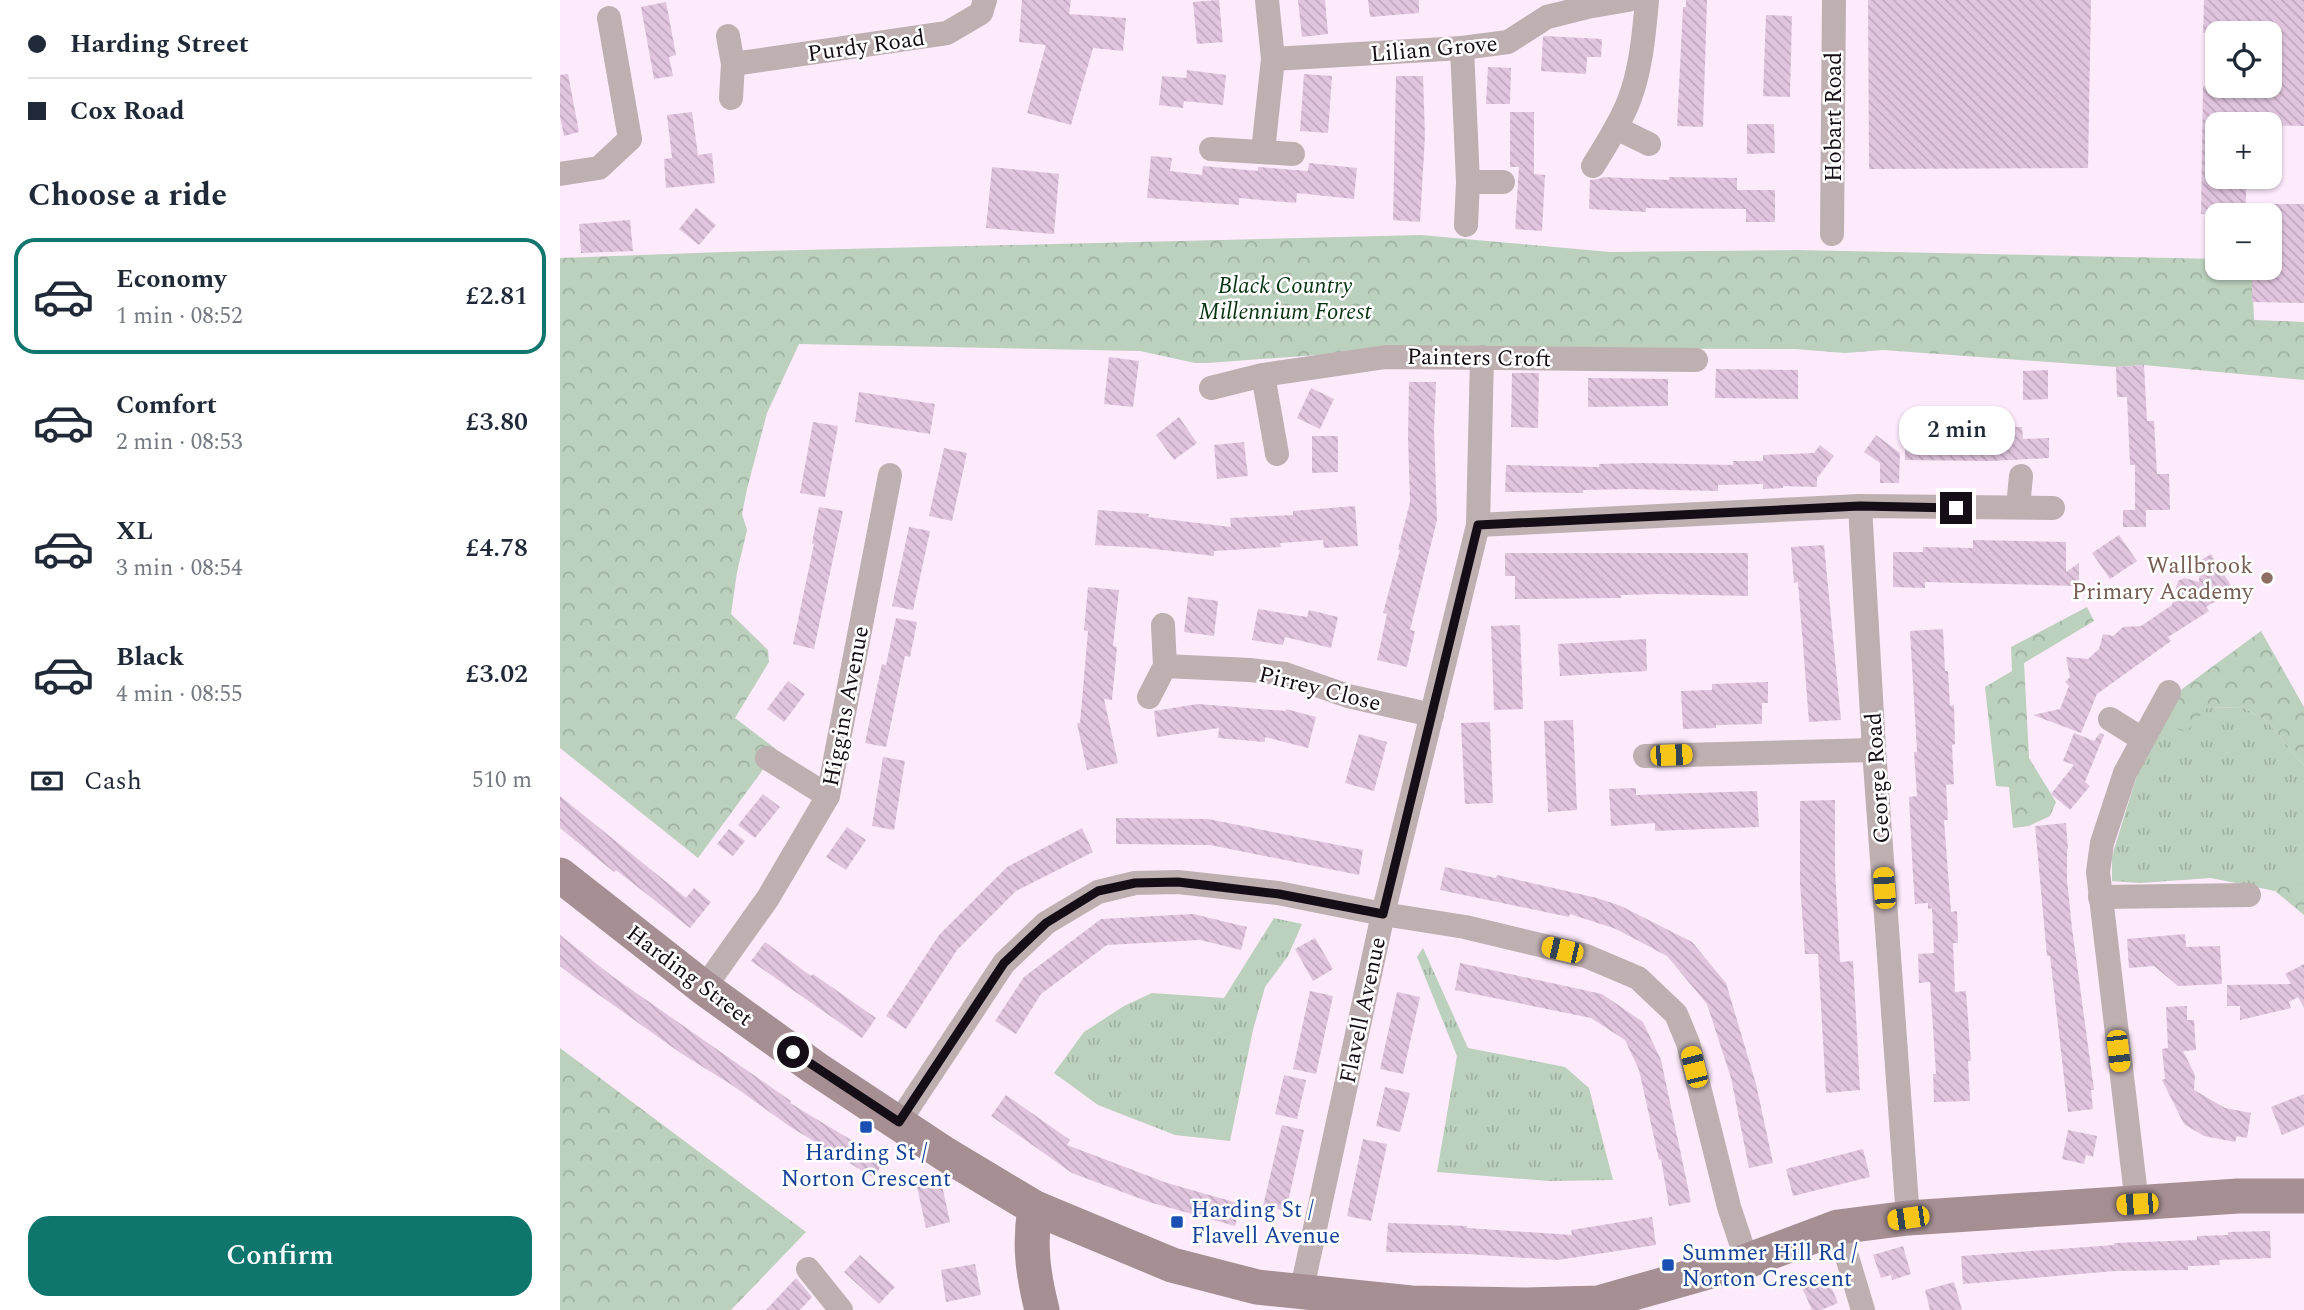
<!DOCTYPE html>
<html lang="en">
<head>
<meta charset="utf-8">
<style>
  body { margin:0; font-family:Spectral,serif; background:#f2f2f3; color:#1f2937; height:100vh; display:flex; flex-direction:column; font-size:26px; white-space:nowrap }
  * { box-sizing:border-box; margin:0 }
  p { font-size:23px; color:#747a83 }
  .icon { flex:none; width:38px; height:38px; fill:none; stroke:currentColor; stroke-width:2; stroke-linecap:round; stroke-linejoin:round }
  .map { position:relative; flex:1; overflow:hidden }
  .side { display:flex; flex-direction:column; background:#fff; width:560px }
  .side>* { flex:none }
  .hud { display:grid; align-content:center; height:154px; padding:0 28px; background:#fff }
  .tools { position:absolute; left:1645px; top:21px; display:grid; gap:14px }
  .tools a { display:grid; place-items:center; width:77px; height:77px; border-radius:14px; background:#fff; box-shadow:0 2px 5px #0004; font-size:35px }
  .end { position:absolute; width:32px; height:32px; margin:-16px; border:9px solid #160e16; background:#fff; box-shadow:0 0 0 4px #fff }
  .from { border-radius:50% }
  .bubble { position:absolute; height:49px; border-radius:21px; background:#fff; box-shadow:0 2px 5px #0004; font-size:23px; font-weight:600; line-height:49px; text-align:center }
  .car { position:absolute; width:21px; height:42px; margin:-21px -10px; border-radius:9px; box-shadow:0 0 5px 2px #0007; background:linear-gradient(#f5c518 24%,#345 0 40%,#f5c518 0 76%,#345 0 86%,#f5c518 0) }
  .hud b { display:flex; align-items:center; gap:24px; height:66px; font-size:26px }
  .hud b+b { border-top:2px solid #e0e1e3 }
  .hud i { width:18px; height:18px; background:#1f2937 }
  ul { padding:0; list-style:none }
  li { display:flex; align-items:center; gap:21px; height:116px; margin:0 14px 10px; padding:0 14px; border:4px solid transparent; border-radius:21px }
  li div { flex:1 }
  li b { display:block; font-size:26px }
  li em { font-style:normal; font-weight:600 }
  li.current { border-color:#0f766e }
  li>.icon { width:63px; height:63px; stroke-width:1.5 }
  h2 { padding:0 28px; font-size:32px; line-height:84px }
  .pay { display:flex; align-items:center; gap:18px; height:77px; padding:0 28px; font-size:26px }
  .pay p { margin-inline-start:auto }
  .action { display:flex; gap:14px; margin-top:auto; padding:14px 28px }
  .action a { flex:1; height:80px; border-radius:21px; background:#0f766e; color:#fff; font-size:28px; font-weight:600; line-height:80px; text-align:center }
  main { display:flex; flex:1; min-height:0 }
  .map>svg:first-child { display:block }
  .grass { fill:url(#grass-tufts) }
  .forest { fill:url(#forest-crowns) }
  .building { fill:url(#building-back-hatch) }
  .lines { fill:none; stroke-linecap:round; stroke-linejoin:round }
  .street { stroke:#beafb1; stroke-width:24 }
  .secondary { stroke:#a58f92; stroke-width:35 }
  .route { stroke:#160e16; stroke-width:9 }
  .education-dot { fill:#8d6e63; stroke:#fff; stroke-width:2.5 }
  .transit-dot { fill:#1a4fb4; stroke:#fff; stroke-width:2.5 }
  .labels { text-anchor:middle; stroke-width:5; stroke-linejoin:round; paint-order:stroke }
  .street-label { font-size:23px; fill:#160e16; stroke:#fff }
  .park-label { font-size:23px; font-style:italic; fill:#053310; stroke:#fff }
  .education-label { font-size:23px; fill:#785e54; stroke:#fff; text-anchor:end }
  .transit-label { font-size:23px; fill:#164399; stroke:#fff; text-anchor:start }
</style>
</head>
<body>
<main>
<section class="side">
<div class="hud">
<b><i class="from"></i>Harding Street</b>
<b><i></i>Cox Road</b>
</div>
<h2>Choose a ride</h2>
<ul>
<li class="current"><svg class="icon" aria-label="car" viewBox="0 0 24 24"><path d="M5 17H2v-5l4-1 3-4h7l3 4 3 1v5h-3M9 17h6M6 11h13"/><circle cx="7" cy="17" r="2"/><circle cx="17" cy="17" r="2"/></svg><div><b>Economy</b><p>1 min · 08:52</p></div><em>£2.81</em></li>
<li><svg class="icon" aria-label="car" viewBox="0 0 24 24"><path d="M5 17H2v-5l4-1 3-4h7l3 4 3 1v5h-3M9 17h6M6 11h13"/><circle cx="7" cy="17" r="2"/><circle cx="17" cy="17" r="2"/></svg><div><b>Comfort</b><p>2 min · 08:53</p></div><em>£3.80</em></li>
<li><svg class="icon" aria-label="car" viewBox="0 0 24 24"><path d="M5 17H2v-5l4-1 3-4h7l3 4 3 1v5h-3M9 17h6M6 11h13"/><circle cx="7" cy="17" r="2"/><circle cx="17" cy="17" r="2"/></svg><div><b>XL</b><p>3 min · 08:54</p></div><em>£4.78</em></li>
<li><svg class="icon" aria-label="car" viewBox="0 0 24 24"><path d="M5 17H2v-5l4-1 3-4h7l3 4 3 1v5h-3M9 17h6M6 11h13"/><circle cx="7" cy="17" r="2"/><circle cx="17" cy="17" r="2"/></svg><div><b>Black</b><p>4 min · 08:55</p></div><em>£3.02</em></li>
</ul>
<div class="pay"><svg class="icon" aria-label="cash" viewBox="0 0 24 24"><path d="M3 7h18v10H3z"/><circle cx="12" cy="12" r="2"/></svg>Cash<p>510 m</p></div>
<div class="action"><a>Confirm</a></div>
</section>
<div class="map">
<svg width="1744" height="1310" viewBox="0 0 1744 1310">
  <defs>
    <pattern id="grass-tufts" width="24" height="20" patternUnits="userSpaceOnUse" patternTransform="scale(1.75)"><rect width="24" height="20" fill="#bbd0bd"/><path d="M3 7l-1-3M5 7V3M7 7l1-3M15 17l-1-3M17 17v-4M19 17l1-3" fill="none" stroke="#a0b1a2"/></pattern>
    <pattern id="forest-crowns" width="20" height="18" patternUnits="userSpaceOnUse" patternTransform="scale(1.75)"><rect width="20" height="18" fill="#bbd0bd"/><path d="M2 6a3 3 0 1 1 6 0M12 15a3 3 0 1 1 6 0" fill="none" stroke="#a0b1a2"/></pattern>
    <pattern id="building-back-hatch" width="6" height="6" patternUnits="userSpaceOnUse" patternTransform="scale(1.75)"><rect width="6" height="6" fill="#e1c5df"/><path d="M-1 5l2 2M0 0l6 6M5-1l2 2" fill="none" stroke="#c0a8bf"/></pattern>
  </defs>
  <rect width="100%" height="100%" fill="#fdeafb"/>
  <!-- grass -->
  <g class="grass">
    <path d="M1682,707L1707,721L1744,766V882L1723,877L1715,891L1651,878L1580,883L1552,881V856L1582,759L1603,725L1647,708Z"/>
    <path d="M714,918L742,924L728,956L705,987L693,1030L670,1141L615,1135L538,1105L494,1073L524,1032L564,1006L592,993L664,998Z"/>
    <path d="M863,948L908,1048L1005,1067L1029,1088L1053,1180L989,1181L877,1172L897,1056L857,957Z"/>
  </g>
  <!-- forest -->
  <g class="forest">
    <path d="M861,235L1050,252L1237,250L1657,259V268H1692L1694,320L1744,322V380L1584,365L1556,367L1323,350L1285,353L1235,349L853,348L648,363H635L580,351L239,344L207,413L187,489L182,514L187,530L177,572L171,614L208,650L209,662L175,718L216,749L205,767L138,858L0,748V258L164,252Z"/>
    <path d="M1527,607L1534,621L1464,663L1469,758L1496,802L1490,816L1469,826L1453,828L1449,787L1436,786L1425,687L1452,671L1451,647Z"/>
    <path d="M1701,631L1744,707V766L1707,721L1682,707L1647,708L1626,732L1603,725L1622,689Z"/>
    <path d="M1723,876L1744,882V915L1715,891Z"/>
    <path d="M0,1048L246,1232L171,1310H0Z"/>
  </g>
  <!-- building -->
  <g class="building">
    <path d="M462,0H511L509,14L566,18L563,51L533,48L511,125L467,113L486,45L459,42Z"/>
    <path d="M659,0L663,42L637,44L633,2Z"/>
    <path d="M738,0H765L768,34L742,37Z"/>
    <path d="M808,0H859V13L810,17Z"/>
    <path d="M1126,0H1147L1143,127L1117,126L1123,7H1126Z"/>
    <path d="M1308,0H1531L1528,168L1309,169Z"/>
    <path d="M1644,0H1744V126L1657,124V177H1686V214H1641L1643,86H1710V33H1643Z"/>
    <path d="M106,2L116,55L109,57L113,76L94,79L81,7Z"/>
    <path d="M1206,15L1232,16L1230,97L1203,96Z"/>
    <path d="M985,36L1042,39L1041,57H1027L1026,74L981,71L983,37Z"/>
    <path d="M928,67L951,68L950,104H926Z"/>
    <path d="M627,70L666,75L663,105L624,101L623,108L599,105L602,76L626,78Z"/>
    <path d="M8,74L19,132L4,136L0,116V75Z"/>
    <path d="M744,74L772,76L768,133L740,131Z"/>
    <path d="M836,76H863L865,136L860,222L833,220Z"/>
    <path d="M132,112L138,155L152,153L155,183L106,188L104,159L112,158L107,115Z"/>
    <path d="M950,112H974V174L985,175L982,231L955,229L959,167H950Z"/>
    <path d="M1187,124H1214L1215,153L1187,154Z"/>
    <path d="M591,156L612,158L610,171L642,175L643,166L698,171V167L748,171L749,163L797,168L794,199L737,193L736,203L679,198V205L587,198Z"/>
    <path d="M432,167L499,174L494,234L426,228Z"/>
    <path d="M1043,177L1109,180V177L1177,178V190H1215V222H1186V209L1086,208V212L1029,209L1030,180L1039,179Z"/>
    <path d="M1710,204H1744V303L1692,302V268H1710Z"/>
    <path d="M136,208L156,225L139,245L119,229Z"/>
    <path d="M70,220L73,251L21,253L19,224Z"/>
    <path d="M549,357L579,361L573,407L544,404Z"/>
    <path d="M1584,365L1587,421H1594L1597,474H1609L1610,510H1586V527H1563V510H1575V465H1570L1567,397H1557L1556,367Z"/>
    <path d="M1156,369L1238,370V399L1155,398Z"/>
    <path d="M1488,370V399L1463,400V371Z"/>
    <path d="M952,373H979L978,428L951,427Z"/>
    <path d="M1028,378L1108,379V406L1028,407Z"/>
    <path d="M849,382H876L874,429L877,520L850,630L855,631L847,667L817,660L827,614L823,613L840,550H838L850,502L848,437Z"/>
    <path d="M751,388L774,399L760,429L737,418Z"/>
    <path d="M299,392L375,404L370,434L295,422Z"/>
    <path d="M619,417L637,443L614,460L596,435Z"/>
    <path d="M253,422L278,426L265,497L240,493Z"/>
    <path d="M1444,427H1462L1463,439L1489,438V458L1431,461L1345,460V431H1444Z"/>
    <path d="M1316,435L1340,453L1339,483H1320V463L1304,452Z"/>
    <path d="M752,436H778V472L752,473Z"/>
    <path d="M684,442L688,476L657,479L654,445Z"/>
    <path d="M1260,445L1274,456L1257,478V487L1223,486V488L1203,489V484L1158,485V491L1069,489L1023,490V493L945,492L946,465L1039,467V464L1083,463L1173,465V461H1203V455L1254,453Z"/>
    <path d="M384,448L407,453L392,521L369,516Z"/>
    <path d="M795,506L798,546L764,548L763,540L720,543L721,547L654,551V556L586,548L535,545L538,510L589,514L588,517L671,527L670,518L733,515V511Z"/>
    <path d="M259,507L283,511L254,649L233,644L254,544L252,543Z"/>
    <path d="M349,527L370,531L353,610L332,606Z"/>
    <path d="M1559,535L1577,561L1550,579L1532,553Z"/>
    <path d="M1413,540L1506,542V572L1519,563V586L1365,582V588L1333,587V552H1363V547L1413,548Z"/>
    <path d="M1264,545L1281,720L1249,722L1238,582L1234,583L1231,547Z"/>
    <path d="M945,553H1188V596L1102,594L1061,595V598L955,599V576H945Z"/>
    <path d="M1651,554L1674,590L1646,607L1649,611L1608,637L1611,641L1537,694L1521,733L1473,715L1500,709L1509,686L1505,682L1510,677L1506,657L1528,659L1539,649L1543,634L1553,636L1563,627L1581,626L1612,605L1618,581L1624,578L1639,582L1641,560Z"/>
    <path d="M528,587L559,590L553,646L557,647L552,700L544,699L558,763L527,770L517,723H520L528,631L524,630Z"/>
    <path d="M628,597L658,601L654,636L624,632Z"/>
    <path d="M698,609L747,617L749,610L778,617L771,648L725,637L723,645L692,640Z"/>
    <path d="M336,618L357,622L350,657L345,656L326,747L305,743L322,664L326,665Z"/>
    <path d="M960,625L963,709L934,710L931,626Z"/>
    <path d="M1383,629L1385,671H1388L1390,706L1394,705L1395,744L1392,745L1394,784L1386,785L1388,820H1384L1391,912L1397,911L1398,943H1393L1395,992L1406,991L1411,1061H1408L1410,1101L1374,1102L1373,1074H1376L1370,982L1359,983L1358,954L1374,953L1372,908L1368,909V903L1355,904L1353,876L1349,797L1357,796L1354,752H1357L1350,631Z"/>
    <path d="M1086,639L1087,671L1000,676L998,644Z"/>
    <path d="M228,681L245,694L224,722L207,709Z"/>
    <path d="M1208,682V703H1202V724L1156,725V728L1123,729L1121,691L1152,690V684Z"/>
    <path d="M638,704L726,711V709L756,717L748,748L705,737V742L658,738L659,728L597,737L594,711Z"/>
    <path d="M1013,720L1017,810L988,812L984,721Z"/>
    <path d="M930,722L933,803L905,804L901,723Z"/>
    <path d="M1514,733L1534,741L1540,733L1544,735L1525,782L1530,786L1510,810L1491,794L1514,765L1503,761Z"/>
    <path d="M799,734L827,742L814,791L785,783Z"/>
    <path d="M323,757L345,761L334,830L312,826Z"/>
    <path d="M1076,788V795L1197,791L1199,827L1095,831V823L1051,826L1049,789Z"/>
    <path d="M203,794L220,807L195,838L178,825Z"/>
    <path d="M0,796L126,898L134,888L151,902L130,928L56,870L54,872L0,828Z"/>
    <path d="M1275,800V869L1280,962L1293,961L1300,1090L1266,1093L1258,954H1245L1240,883V801Z"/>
    <path d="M556,818L648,819L803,850L799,875L650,845L556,844Z"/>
    <path d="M1506,823L1508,849H1507V880L1512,928L1534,1090H1531L1533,1109L1508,1112L1490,956H1487L1475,826Z"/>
    <path d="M287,827L306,840L286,870L266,857Z"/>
    <path d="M522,828L533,852L456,891L397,950L346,1029L326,1016L379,935L447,867Z"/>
    <path d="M169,829L185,841L173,856L157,844Z"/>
    <path d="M885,867L936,878L937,875L1037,898L1061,906L1132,942L1166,983L1196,1084L1213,1163L1189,1168L1171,1078L1147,1004L1107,956L1056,929L1010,914L1009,917L880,890Z"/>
    <path d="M633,914L687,927L681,950L640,940L547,945L481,994L456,1034L435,1021L464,977L541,919Z"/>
    <path d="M1625,934L1626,947L1660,946L1662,984L1618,986L1594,966L1569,968L1567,939Z"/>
    <path d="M0,935L52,976L231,1101L230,1103L324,1160L314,1178L229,1126L172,1085L122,1054L14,977L0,966Z"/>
    <path d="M755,938L773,969L753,981L735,949Z"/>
    <path d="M205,942L251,976L253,974L316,1018L302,1038L191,961Z"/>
    <path d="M900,963L1042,994L1083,1022L1101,1060L1131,1202L1109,1206L1101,1159L1099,1160L1079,1070L1065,1040L1031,1018L895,990Z"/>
    <path d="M1744,964V1008L1738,997L1729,1002L1731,1008L1680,1020V1006H1667V985L1731,984L1725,974Z"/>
    <path d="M750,991L773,996L756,1074L733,1069Z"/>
    <path d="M837,992L860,997L843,1074L820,1069Z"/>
    <path d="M1627,1006V1020H1634L1636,1050L1623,1051L1635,1075L1634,1090L1665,1108L1691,1113L1687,1138L1677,1136L1675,1142L1644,1136L1624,1124L1602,1080L1605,1079L1602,1049L1608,1048L1606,1007Z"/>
    <path d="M724,1075L746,1080L737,1119L715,1114Z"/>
    <path d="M825,1087L850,1093L840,1132L816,1126Z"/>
    <path d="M1744,1094V1126L1722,1135L1711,1107Z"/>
    <path d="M446,1095L510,1140L507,1145L607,1183L681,1204L675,1226L589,1202L512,1173L431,1116Z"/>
    <path d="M722,1125L744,1130L726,1211L703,1206Z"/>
    <path d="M1508,1130L1537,1136L1533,1157L1526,1155L1524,1164L1502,1159Z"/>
    <path d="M803,1139L827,1144L811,1221L787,1216Z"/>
    <path d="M1303,1149L1310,1177L1233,1196L1226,1169Z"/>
    <path d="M381,1181L390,1222L366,1228L357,1187Z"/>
    <path d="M1092,1217L1096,1245L998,1260L906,1254L826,1252L828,1223L907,1226V1228L1012,1235L1011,1230Z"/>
    <path d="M1710,1231L1711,1258L1659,1260L1660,1265L1628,1266V1270L1555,1271L1403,1284L1401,1256L1554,1245V1243L1637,1240V1236L1668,1235V1232Z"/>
    <path d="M1343,1246L1351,1274L1332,1280L1331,1275L1321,1278L1313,1255Z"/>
    <path d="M300,1255L335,1287L319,1304L284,1272Z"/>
    <path d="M415,1264L421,1295L386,1302L381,1270Z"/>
    <path d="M1266,1275L1278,1303L1261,1310H1252L1241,1285Z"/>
    <path d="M236,1278L252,1297L240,1310H206Z"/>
    <path d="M1394,1282L1402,1310H1370L1365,1290Z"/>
  </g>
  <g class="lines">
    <!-- street -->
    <g class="street">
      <path d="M168,36L173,64L171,98"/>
      <path d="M902,48L908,182L906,225"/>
      <path d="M713,59L902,48L948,42L987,17L1027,7L1068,0"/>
      <path d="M173,64L387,33L421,13L425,0"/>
      <path d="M1056,128L1089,144"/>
      <path d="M651,149L733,154"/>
      <path d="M703,151L713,59L707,0"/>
      <path d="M1033,166C1046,145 1059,125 1068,103C1081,71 1084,34 1087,0"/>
      <path d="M0,174L39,168L70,139L49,18"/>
      <path d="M908,182H943"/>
      <path d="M1272,234L1274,0"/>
      <path d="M703,375L717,454"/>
      <path d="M651,388L703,375L826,357L1136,360"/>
      <path d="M1300,506L1314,750L1348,1218"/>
      <path d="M1458,507L1461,476"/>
      <path d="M918,525L1300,506L1493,508"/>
      <path d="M605,666L690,670L725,674L788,696L872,715"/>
      <path d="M589,697L605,666L603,625"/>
      <path d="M1550,719L1582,739"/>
      <path d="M1085,756L1314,750"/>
      <path d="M207,758L268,796"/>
      <path d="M1540,897L1689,895"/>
      <path d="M144,988L208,898L268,796L330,475"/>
      <path d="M339,1122L444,963L486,923L538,892L575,883L618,882L718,893L823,914L905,927L1026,956L1078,978L1116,1014L1128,1043L1169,1207L1187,1261"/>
      <path d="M1577,1204L1538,872L1542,843L1565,773L1609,692"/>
      <path d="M1278,1227L1303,1310"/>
      <path d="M248,1269L281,1310"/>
      <path d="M741,1293L823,914L918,525L922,357"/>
    </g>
    <!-- secondary -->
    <g class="secondary">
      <path d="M0,875L144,988L255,1068L385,1154L475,1208L612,1265L697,1287L851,1303L966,1305L1038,1303L1187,1261L1278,1227L1348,1218L1678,1196H1744"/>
      <path d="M475,1208C469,1245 473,1274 482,1310"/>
    </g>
  </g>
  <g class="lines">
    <!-- route -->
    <path class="route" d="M233,1052L339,1122L444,963L486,923L538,891L575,883L618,882L719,894L823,914L918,525L1300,506L1396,508"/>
  </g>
  <!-- markers -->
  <circle class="education-dot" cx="1707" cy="578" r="7"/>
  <g class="transit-dot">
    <rect x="299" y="1120" width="14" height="14" rx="3.5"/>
    <rect x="610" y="1215" width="14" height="14" rx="3.5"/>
    <rect x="1101" y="1258" width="14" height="14" rx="3.5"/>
  </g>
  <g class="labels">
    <!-- street labels -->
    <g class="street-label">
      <text transform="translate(306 45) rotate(-8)" y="8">Purdy Road</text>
      <text transform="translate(874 48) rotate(-5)" y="8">Lilian Grove</text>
      <text transform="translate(1273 117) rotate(-90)" y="8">Hobart Road</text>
      <text transform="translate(919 357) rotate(1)" y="8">Painters Croft</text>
      <text transform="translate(760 688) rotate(14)" y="8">Pirrey Close</text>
      <text transform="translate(285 706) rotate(-79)" y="8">Higgins Avenue</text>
      <text transform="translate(1317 778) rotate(-94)" y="8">George Road</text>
      <text transform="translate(130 975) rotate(37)" y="8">Harding Street</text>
      <text transform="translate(802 1010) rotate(-78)" y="8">Flavell Avenue</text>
    </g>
    <!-- park labels -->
    <g class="park-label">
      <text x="725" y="293">Black Country<tspan x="725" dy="26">Millennium Forest</tspan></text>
    </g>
    <!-- education labels -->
    <g class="education-label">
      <text x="1693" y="573">Wallbrook<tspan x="1693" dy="26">Primary Academy</tspan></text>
    </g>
    <!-- transit labels -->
    <g class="transit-label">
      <text x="306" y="1160" text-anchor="middle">Harding St /<tspan x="306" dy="26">Norton Crescent</tspan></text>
      <text x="631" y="1217">Harding St /<tspan x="631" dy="26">Flavell Avenue</tspan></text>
      <text x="1122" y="1260">Summer Hill Rd /<tspan x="1122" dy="26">Norton Crescent</tspan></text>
    </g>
  </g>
</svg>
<div class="tools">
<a><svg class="icon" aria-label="locate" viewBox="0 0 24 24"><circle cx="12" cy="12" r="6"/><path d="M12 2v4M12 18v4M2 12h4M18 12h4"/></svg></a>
<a>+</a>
<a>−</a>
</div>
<i class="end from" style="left:233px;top:1052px"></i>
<i class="end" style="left:1396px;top:508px"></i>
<div class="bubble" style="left:1339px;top:406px;width:116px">2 min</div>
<i class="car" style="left:1111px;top:755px;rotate:88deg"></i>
<i class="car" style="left:1324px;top:888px;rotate:356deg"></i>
<i class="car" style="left:1002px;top:950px;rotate:283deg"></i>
<i class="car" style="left:1558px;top:1051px;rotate:173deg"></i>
<i class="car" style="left:1134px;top:1067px;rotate:346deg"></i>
<i class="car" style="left:1577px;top:1204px;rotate:267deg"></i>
<i class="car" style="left:1348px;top:1218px;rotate:262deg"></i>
</div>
</main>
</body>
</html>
